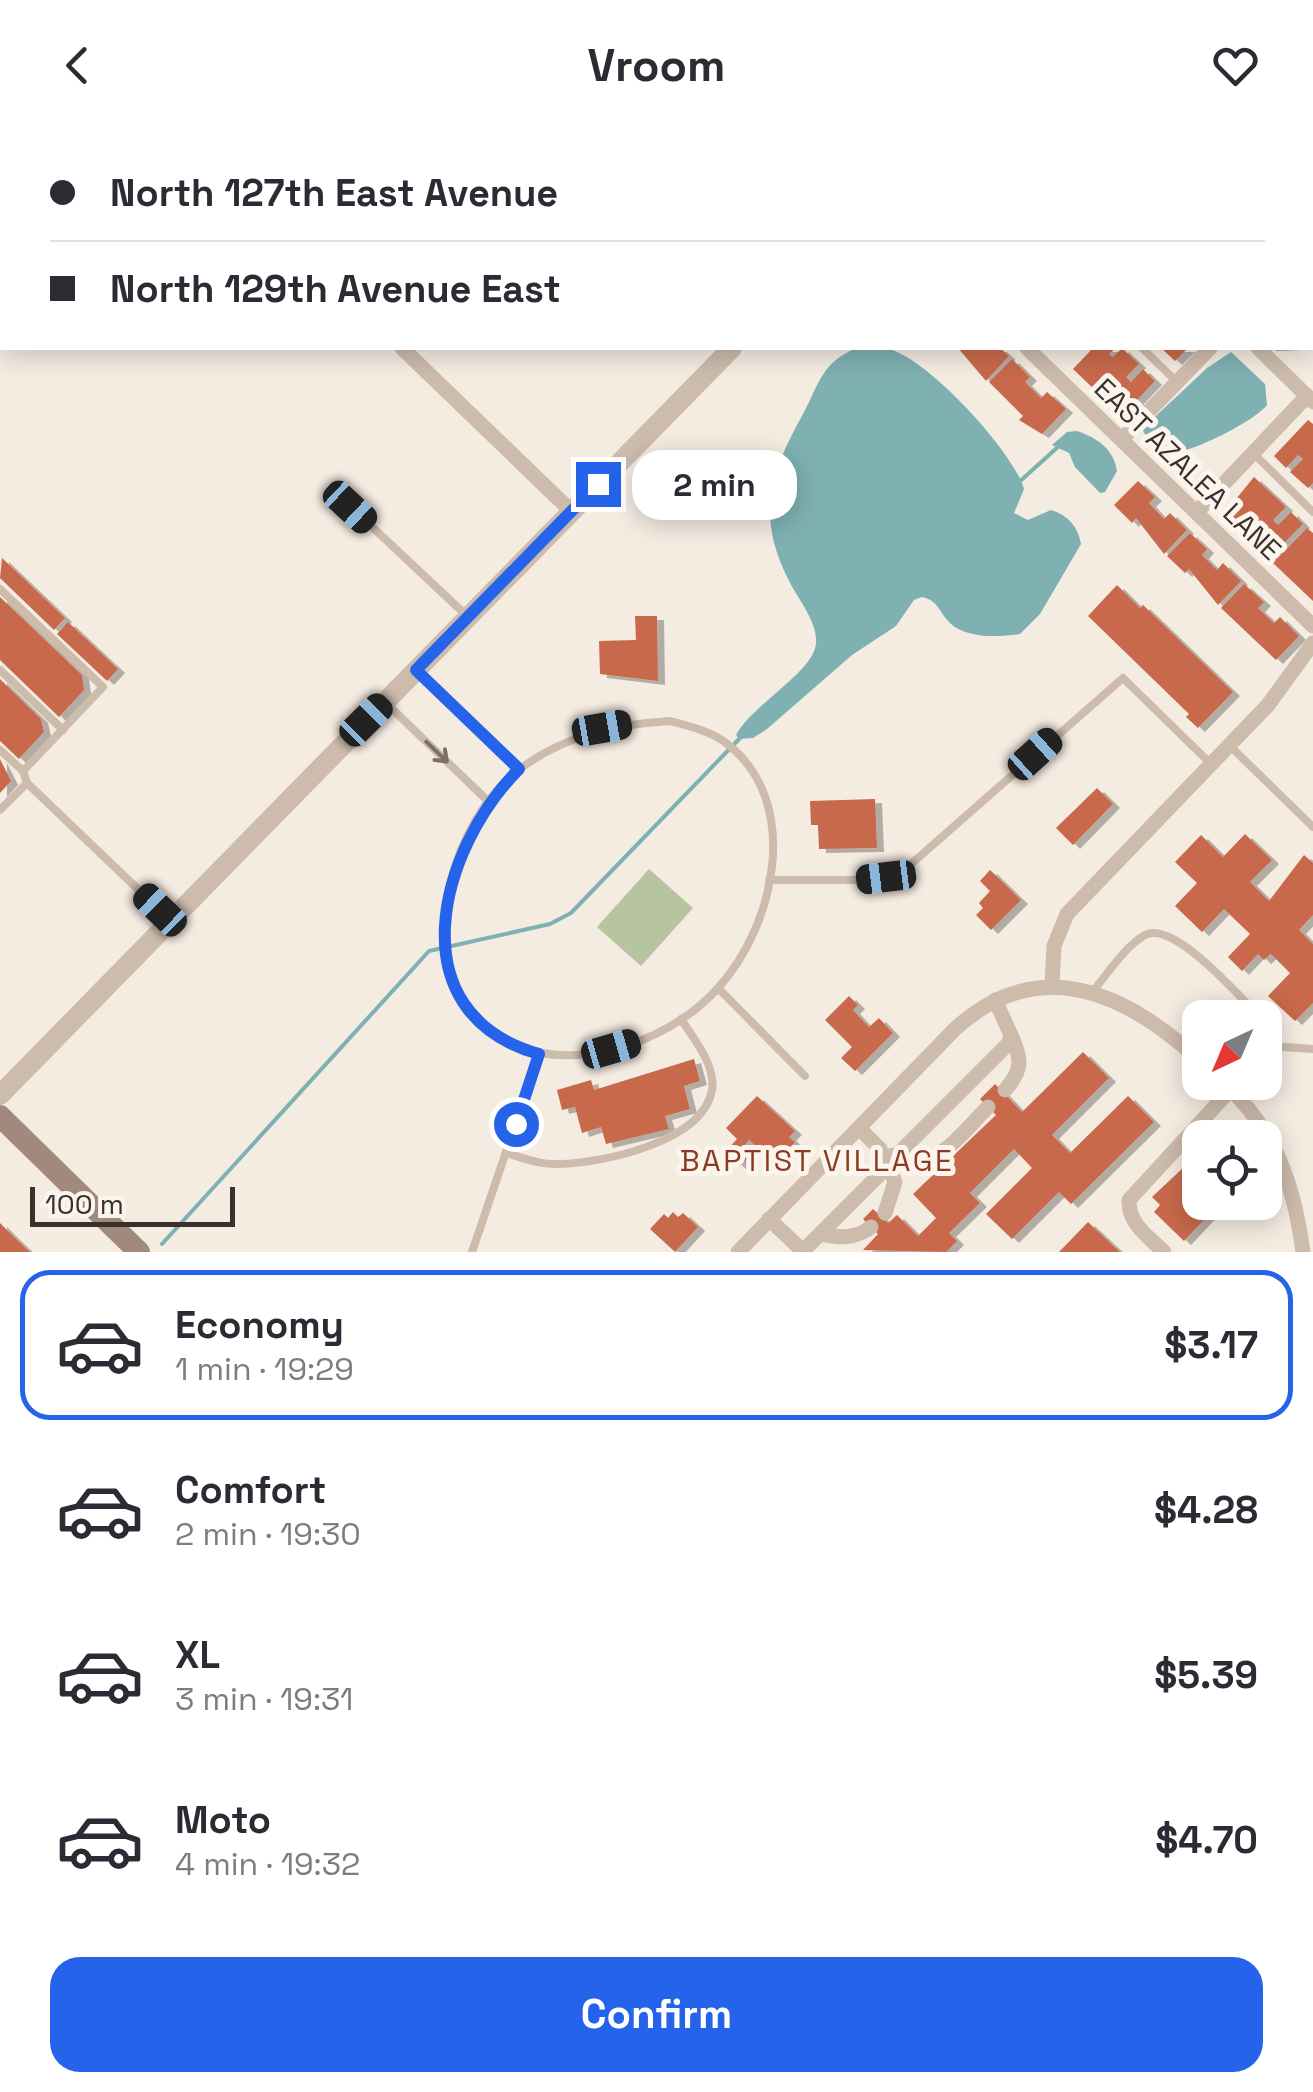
<!DOCTYPE html>
<html lang="en">
<head>
<meta charset="utf-8">
<style>
  body { margin:0; font-family:"Space Grotesk",sans-serif; background:#f2f2f3; color:#2b2b33; height:100vh; display:flex; flex-direction:column; font-size:38px; white-space:nowrap }
  * { box-sizing:border-box; margin:0 }
  p { font-size:32px; color:#7c7c81 }
  .icon { flex:none; width:55px; height:55px; fill:none; stroke:currentColor; stroke-width:2; stroke-linecap:round; stroke-linejoin:round }
  .map { position:relative; height:1122px; overflow:hidden }
  .side { display:flex; flex-direction:column; background:#fff; flex:1 }
  .side>* { flex:none }
  .hud { position:absolute; left:0px; top:0px; width:1315px; height:220px; box-shadow:0 5px 25px #0003; display:grid; align-content:center; height:220px; padding:0 50px; background:#fff }
  .needle { width:65px; rotate:224deg }
  .fabs { position:absolute; left:1182px; top:870px; display:grid; gap:20px }
  .fabs a { display:grid; place-items:center; width:100px; height:100px; border-radius:20px; background:#fff; box-shadow:0 5px 25px #0003; font-size:50px }
  .scale { position:absolute; left:30px; bottom:25px; width:205px; box-sizing:border-box; padding-left:10px; border:5px solid #3b302b; border-top:0; font-size:28px; line-height:35px; white-space:nowrap; color:#3b302b; -webkit-text-stroke:8px #fbf5ee; paint-order:stroke }
  .end { position:absolute; width:45px; height:45px; margin:-22px; border:12px solid #2563eb; background:#fff; box-shadow:0 0 0 5px #fff }
  .from { border-radius:50% }
  .bubble { position:absolute; height:70px; border-radius:30px; background:#fff; box-shadow:0 5px 25px #0003; font-size:32px; font-weight:800; line-height:70px; text-align:center }
  .car { position:absolute; width:30px; height:60px; margin:-30px -15px; border-radius:12px; box-shadow:0 0 8px 2px #0007; background:linear-gradient(#222 24%,#8ab4d8 0 40%,#222 0 76%,#8ab4d8 0 86%,#222 0) }
  .hud b { display:flex; align-items:center; gap:35px; height:95px; font-size:38px }
  .hud b+b { border-top:2px solid #e1e1e2 }
  .hud i { width:25px; height:25px; background:#2b2b33 }
  ul { padding:18px 0 0; list-style:none }
  li { display:flex; align-items:center; gap:30px; height:150px; margin:0 20px 15px; padding:0 30px; border:5px solid transparent; border-radius:30px }
  li div { flex:1 }
  li b { display:block; font-size:38px }
  li em { font-style:normal; font-weight:800 }
  li.on { border-color:#2563eb }
  li>.icon { width:90px; height:90px; stroke-width:1.5 }
  .button { display:flex; gap:20px; margin-top:auto; padding:20px 50px }
  .button a { flex:1; height:115px; border-radius:30px; background:#2563eb; color:#fff; font-size:40px; font-weight:800; line-height:115px; text-align:center }
  header { display:flex; justify-content:space-between; align-items:center; height:130px; padding:0 50px; background:#fff; font-size:45px; font-weight:800 }
  .map>svg:first-child { display:block }
  .green { fill:#b8c4a0 }
  .water { fill:#7fb0b2 }
  .lines { fill:none; stroke-linecap:round; stroke-linejoin:round }
  .stream { stroke:#7fb0b2; stroke-width:4 }
  .building { fill:#c8694b; filter:url(#shadow) }
  .service { stroke:#cdbbac; stroke-width:8 }
  .minor { stroke:#cdbbac; stroke-width:15 }
  .tertiary { stroke:#cdbbac; stroke-width:20 }
  .secondary { stroke:#a18a7d; stroke-width:22 }
  .oneway { stroke:#7d6f65 }
  .route { stroke:#2563eb; stroke-width:12 }
  .labels { text-anchor:middle; stroke-width:10; stroke-linejoin:round; paint-order:stroke }
  .street-label { font-size:28px; fill:#3b302b; stroke:#fbf5ee }
  .neighbourhood-label { font-size:30px; letter-spacing:2.5px; fill:#8c3b22; stroke:#fbf5ee }
</style>
</head>
<body>
<header><svg class="icon" aria-label="back" viewBox="0 0 24 24"><path d="M15 5l-7 7 7 7"/></svg>Vroom<svg class="icon" aria-label="heart" viewBox="0 0 24 24"><path d="M12 20l-8-8c-3-5 5-10 8-4 3-6 11-1 8 4z"/></svg></header>
<div class="map">
<svg width="1313" height="1122" viewBox="0 0 1313 1122">
  <defs>
    <filter id="shadow"><feDropShadow dx="7" dy="4" stdDeviation="0" flood-color="#0004"/></filter>
  </defs>
  <rect width="100%" height="100%" fill="#f4ebe1"/>
  <!-- green -->
  <path class="green" d="M649,739L693,778L641,836L597,797Z"/>
  <!-- water -->
  <g class="water">
    <path d="M857,218C867,217 879,216 889,219C928,229 1013,321 1024,359L1014,383L1028,390L1051,380C1068,385 1078,397 1081,414L1040,484L1020,504C999,507 966,509 950,493C938,481 939,471 922,467L914,470L896,496L852,525L767,599L753,608L739,609L736,605C752,575 813,542 816,514C818,498 805,478 797,465C756,395 765,352 802,286C819,255 821,232 857,218Z"/>
    <path d="M1231,222L1265,254L1267,275C1254,292 1176,332 1156,323L1142,299L1207,238Z"/>
    <path d="M1077,301C1097,308 1114,319 1117,341L1105,362L1100,363L1075,337L1069,323L1052,315L1067,302Z"/>
  </g>
  <g class="lines">
    <!-- stream -->
    <g class="stream">
      <path d="M1312,217H1313"/>
      <path d="M1277,219L1302,218"/>
      <path d="M1018,353L1059,316"/>
      <path d="M162,1114L429,821L550,794L571,783L742,606"/>
    </g>
  </g>
  <!-- building -->
  <g class="building">
    <path d="M958,218H1000L1009,226L986,251Z"/>
    <path d="M1093,218H1116L1109,224L1113,227L1122,218L1139,234L1126,247L1131,252L1143,239L1155,251L1122,286L1073,239Z"/>
    <path d="M1161,218H1188L1175,231Z"/>
    <path d="M1012,229L1030,247L1025,252L1041,268L1047,262L1066,279L1042,304L1019,290L1023,286L989,252Z"/>
    <path d="M1308,290L1313,294V353L1308,358L1290,342L1303,329L1298,325L1286,338L1274,326Z"/>
    <path d="M1254,347L1286,377L1273,390L1278,395L1291,382L1303,394L1268,429L1223,385Z"/>
    <path d="M1138,351L1155,367L1149,373L1164,389L1170,383L1187,400L1164,424L1136,388L1132,393L1114,375Z"/>
    <path d="M1307,398L1313,403V471L1273,433Z"/>
    <path d="M1190,403L1207,419L1202,425L1217,440L1223,433L1241,451L1218,475L1189,439L1185,443L1167,426Z"/>
    <path d="M2,428L65,488L54,500L0,448Z"/>
    <path d="M1244,454L1264,472L1258,478L1274,493L1280,487L1299,506L1276,530L1221,478Z"/>
    <path d="M1117,455L1140,478L1143,475L1233,562L1198,598L1186,587L1189,584L1088,486Z"/>
    <path d="M0,467L82,545L84,560L59,587L0,530Z"/>
    <path d="M635,486H657L658,551L600,544L599,511L636,510Z"/>
    <path d="M68,492L118,539L107,551L57,504Z"/>
    <path d="M0,549L41,589L44,602L19,629L0,611Z"/>
    <path d="M0,629L11,651L0,663Z"/>
    <path d="M1097,658L1113,674L1073,715L1056,698Z"/>
    <path d="M875,669L877,718L819,719L818,695H811L810,671Z"/>
    <path d="M1245,704L1272,730L1250,752L1269,771L1304,725L1313,733V785L1299,800L1313,814V873L1295,891L1268,866L1290,843L1271,824L1264,830L1258,824L1242,841L1228,827L1250,804L1224,779L1202,802L1175,776L1197,753L1175,732L1201,705L1223,727Z"/>
    <path d="M990,740L1021,770L991,800L976,785L983,778L979,773L990,761L980,751Z"/>
    <path d="M849,866L858,875L853,880L869,897L879,888L893,903L855,941L841,928L852,917L825,890Z"/>
    <path d="M1083,922L1109,948L1052,1005L1070,1023L1128,966L1154,992L1071,1074L1059,1062L1012,1109L986,1084L1032,1038L1014,1019L970,1063L980,1073L949,1103L957,1111L946,1122L863,1120L878,1104L863,1089L873,1079L888,1093L897,1085L918,1106L936,1088L913,1064L996,985L980,969L995,954L1022,982Z"/>
    <path d="M694,929L700,951L684,956L690,979L665,986L669,999L606,1014L601,997L582,1003L575,977L562,980L557,960L591,950L594,960Z"/>
    <path d="M757,966L795,1001L789,1007L795,1012L785,1023L779,1017L769,1028L749,1010L744,1016L752,1024L740,1036L725,1022L737,1009L726,998Z"/>
    <path d="M1200,1022V1072H1230L1223,1080L1218,1075L1184,1111L1154,1082L1160,1075L1152,1067Z"/>
    <path d="M673,1082L678,1087L683,1083L698,1097L675,1122L650,1099L664,1084L668,1088Z"/>
    <path d="M1088,1092L1120,1122H1059Z"/>
    <path d="M0,1093L13,1106L30,1122H0Z"/>
  </g>
  <g class="lines">
    <!-- service -->
    <g class="service">
      <path d="M1142,218L1177,252"/>
      <path d="M1253,323L1313,382"/>
      <path d="M351,377L467,486"/>
      <path d="M0,459L103,557L23,641L27,653L0,680"/>
      <path d="M0,540L63,600"/>
      <path d="M418,542L519,639"/>
      <path d="M388,575L489,672"/>
      <path d="M670,591C688,596 711,601 726,613C803,671 775,796 718,858C684,896 629,922 578,925C538,927 504,918 476,887C414,820 453,688 521,638C566,605 616,594 670,591Z"/>
      <path d="M1229,615L1313,697"/>
      <path d="M0,620L23,641"/>
      <path d="M27,653L168,788"/>
      <path d="M769,750H863L902,742L1123,548L1210,633"/>
      <path d="M718,858L805,946"/>
      <path d="M1092,862C1107,845 1125,816 1145,805C1174,790 1240,867 1261,888"/>
      <path d="M1265,898L1268,916"/>
      <path d="M1265,922L1268,916L1313,919"/>
      <path d="M506,1023C524,1028 540,1035 559,1034C603,1033 703,1012 712,960C716,935 693,908 681,889"/>
      <path d="M472,1122L539,925"/>
    </g>
    <!-- minor -->
    <g class="minor">
      <path d="M177,0L180,2"/>
      <path d="M1018,0H1036"/>
      <path d="M402,218L571,381"/>
      <path d="M1027,218L1313,496"/>
      <path d="M1258,218L1313,272"/>
      <path d="M1122,309L1210,218"/>
      <path d="M1197,382L1307,266"/>
      <path d="M1052,856L1054,816L1067,784L1268,575L1313,513"/>
      <path d="M1225,954C1276,1001 1294,1055 1303,1122"/>
      <path d="M1005,960C1023,940 1022,929 1011,905"/>
      <path d="M886,1029C938,1041 954,1011 988,977"/>
      <path d="M885,1083L895,1052L885,1027L898,1024L1009,913L1011,905L995,870"/>
      <path d="M769,1089L804,1122"/>
      <path d="M820,1104C838,1108 856,1109 871,1097"/>
      <path d="M803,1121L885,1039L880,1019L859,998"/>
      <path d="M738,1122L955,899C1039,822 1127,863 1200,931"/>
      <path d="M1164,1122C1149,1107 1128,1094 1129,1070L1231,959"/>
    </g>
    <!-- tertiary -->
    <g class="tertiary">
      <path d="M937,2L940,0"/>
      <path d="M0,965L732,218"/>
    </g>
    <!-- secondary -->
    <path class="secondary" d="M0,986L139,1122"/>
  </g>
  <!-- one-way arrows -->
  <defs><path id="oneway-shaft" d="M-6 0H5M1.5-3L5.5 0L1.5 3" fill="none" stroke-width="1.6" stroke-linecap="round" stroke-linejoin="round" transform="scale(2.5)"/></defs>
  <use class="oneway" href="#oneway-shaft" transform="translate(437 622) rotate(44)"/>
  <g class="lines">
    <!-- route -->
    <path class="route" d="M516,994L539,924C395,883 439,719 519,639L416,540L598,354"/>
  </g>
  <g class="labels">
    <!-- street labels -->
    <g class="street-label">
      <text transform="translate(1188 339) rotate(44)" y="10">EAST AZALEA LANE</text>
    </g>
    <!-- neighbourhood labels -->
    <g class="neighbourhood-label">
      <text x="817" y="1041">BAPTIST VILLAGE</text>
    </g>
  </g>
</svg>
<div class="fabs">
<a><svg class="needle" viewBox="-14 -14 28 28"><path d="M0-13l5 13h-10z" fill="#e53935"/><path d="M0 13l5-13h-10z" fill="#7c7c81"/></svg></a>
<a><svg class="icon" aria-label="locate" viewBox="0 0 24 24"><circle cx="12" cy="12" r="6"/><path d="M12 2v4M12 18v4M2 12h4M18 12h4"/></svg></a>
</div>
<div class="scale">100 m</div>
<i class="end from" style="left:516px;top:994px"></i>
<i class="end" style="left:598px;top:354px"></i>
<div class="bubble" style="left:632px;top:320px;width:165px">2 min</div>
<i class="car" style="left:350px;top:377px;rotate:133deg"></i>
<i class="car" style="left:366px;top:590px;rotate:45deg"></i>
<i class="car" style="left:602px;top:598px;rotate:80deg"></i>
<i class="car" style="left:1035px;top:624px;rotate:48deg"></i>
<i class="car" style="left:886px;top:747px;rotate:263deg"></i>
<i class="car" style="left:160px;top:780px;rotate:314deg"></i>
<i class="car" style="left:611px;top:919px;rotate:74deg"></i>
<div class="hud">
<b><i class="from"></i>North 127th East Avenue</b>
<b><i></i>North 129th Avenue East</b>
</div>
</div>
<section class="side">
<ul>
<li class="on"><svg class="icon" aria-label="car" viewBox="0 0 24 24"><path d="M5 17H2v-5l4-1 3-4h7l3 4 3 1v5h-3M9 17h6M6 11h13"/><circle cx="7" cy="17" r="2"/><circle cx="17" cy="17" r="2"/></svg><div><b>Economy</b><p>1 min · 19:29</p></div><em>$3.17</em></li>
<li><svg class="icon" aria-label="car" viewBox="0 0 24 24"><path d="M5 17H2v-5l4-1 3-4h7l3 4 3 1v5h-3M9 17h6M6 11h13"/><circle cx="7" cy="17" r="2"/><circle cx="17" cy="17" r="2"/></svg><div><b>Comfort</b><p>2 min · 19:30</p></div><em>$4.28</em></li>
<li><svg class="icon" aria-label="car" viewBox="0 0 24 24"><path d="M5 17H2v-5l4-1 3-4h7l3 4 3 1v5h-3M9 17h6M6 11h13"/><circle cx="7" cy="17" r="2"/><circle cx="17" cy="17" r="2"/></svg><div><b>XL</b><p>3 min · 19:31</p></div><em>$5.39</em></li>
<li><svg class="icon" aria-label="car" viewBox="0 0 24 24"><path d="M5 17H2v-5l4-1 3-4h7l3 4 3 1v5h-3M9 17h6M6 11h13"/><circle cx="7" cy="17" r="2"/><circle cx="17" cy="17" r="2"/></svg><div><b>Moto</b><p>4 min · 19:32</p></div><em>$4.70</em></li>
</ul>
<div class="button"><a>Confirm</a></div>
</section>
</body>
</html>
